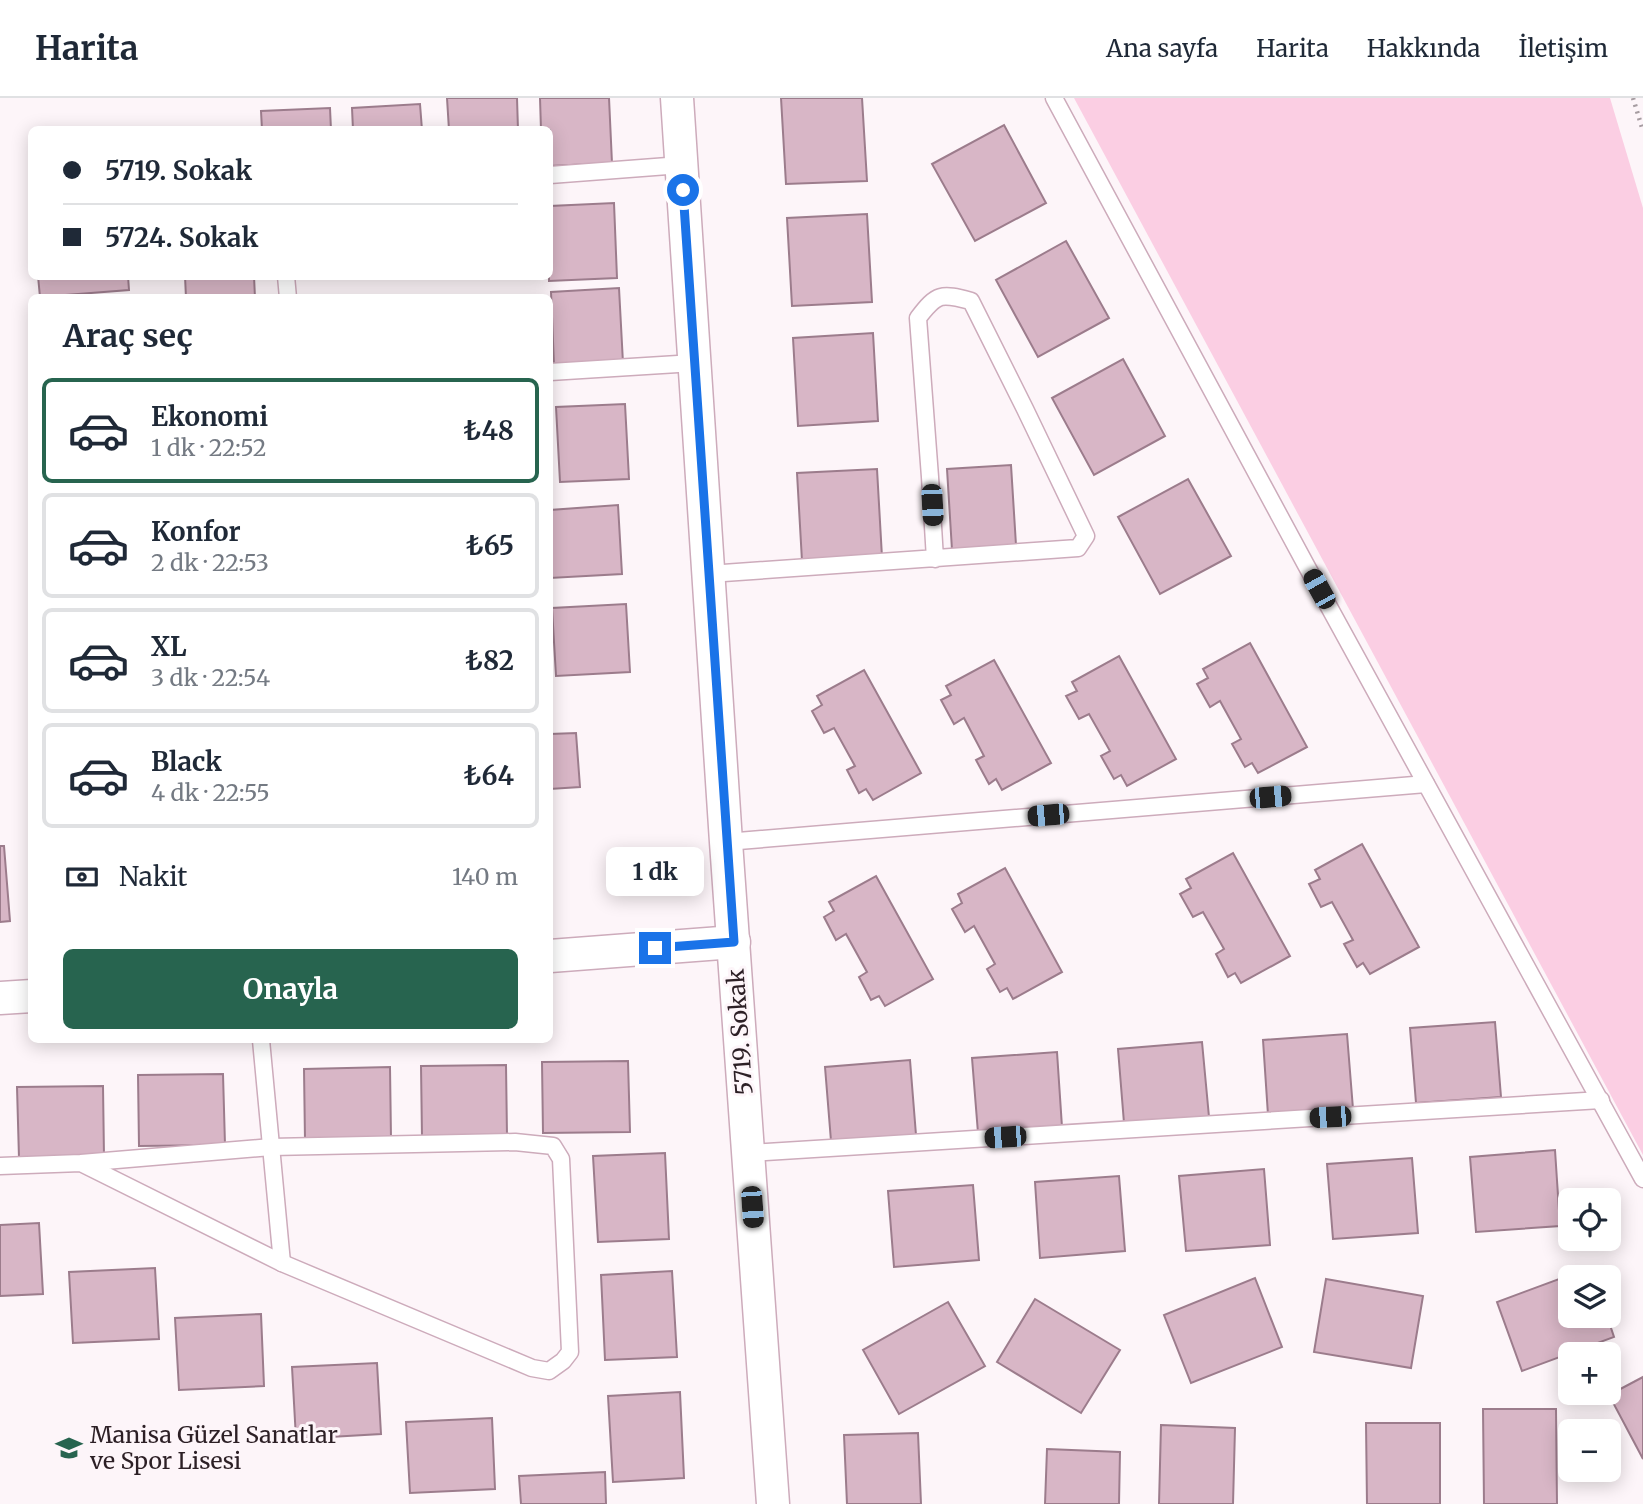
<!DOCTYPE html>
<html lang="tr">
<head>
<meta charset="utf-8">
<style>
  body { margin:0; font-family:Merriweather,serif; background:#f2f2f3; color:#1f2937; height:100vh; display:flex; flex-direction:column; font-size:26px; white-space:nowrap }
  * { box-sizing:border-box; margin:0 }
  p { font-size:23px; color:#747a83 }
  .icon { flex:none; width:38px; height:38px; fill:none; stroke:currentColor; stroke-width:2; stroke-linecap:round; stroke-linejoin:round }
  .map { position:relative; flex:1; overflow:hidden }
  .details { position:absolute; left:28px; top:196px; width:525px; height:749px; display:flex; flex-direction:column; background:#fff; border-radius:10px; box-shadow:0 4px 18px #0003 }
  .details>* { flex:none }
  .top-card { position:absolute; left:28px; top:28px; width:525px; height:154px; border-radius:10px; box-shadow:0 4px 18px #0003; display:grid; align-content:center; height:154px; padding:0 35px; background:#fff }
  .fabs { position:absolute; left:1558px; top:1090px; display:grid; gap:14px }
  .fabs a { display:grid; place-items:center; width:63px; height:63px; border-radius:10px; background:#fff; box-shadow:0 4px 18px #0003; font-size:35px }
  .end { position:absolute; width:32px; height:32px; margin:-16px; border:9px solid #1a73e8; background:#fff; box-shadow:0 0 0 4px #fff }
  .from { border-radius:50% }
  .bubble { position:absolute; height:49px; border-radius:10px; background:#fff; box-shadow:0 4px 18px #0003; font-size:23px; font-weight:700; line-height:49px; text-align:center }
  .car { position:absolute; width:21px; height:42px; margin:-21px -10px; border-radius:9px; box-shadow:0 0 5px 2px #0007; background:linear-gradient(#222 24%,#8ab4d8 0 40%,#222 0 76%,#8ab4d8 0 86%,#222 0) }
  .top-card b { display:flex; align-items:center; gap:24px; height:66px; font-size:26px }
  .top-card b+b { border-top:2px solid #e0e1e3 }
  .top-card i { width:18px; height:18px; background:#1f2937 }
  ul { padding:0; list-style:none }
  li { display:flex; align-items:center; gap:21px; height:105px; margin:0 14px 10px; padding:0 21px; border:4px solid #e0e1e3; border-radius:10px }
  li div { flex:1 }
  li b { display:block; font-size:26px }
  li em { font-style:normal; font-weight:700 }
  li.on { border-color:#27644f }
  li>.icon { width:63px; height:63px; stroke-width:1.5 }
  h2 { padding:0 35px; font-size:32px; line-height:84px }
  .pay { display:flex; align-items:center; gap:18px; height:77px; padding:0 35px; font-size:26px }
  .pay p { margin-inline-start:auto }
  .primary-button { display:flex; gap:14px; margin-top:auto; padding:14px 35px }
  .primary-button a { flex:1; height:80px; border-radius:10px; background:#27644f; color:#fff; font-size:28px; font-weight:700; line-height:80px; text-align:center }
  header { display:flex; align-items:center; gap:42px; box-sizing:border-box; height:98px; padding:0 35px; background:#fff; border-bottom:2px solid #e0e1e3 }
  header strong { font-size:33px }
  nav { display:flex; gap:38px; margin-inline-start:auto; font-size:24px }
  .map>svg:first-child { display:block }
  .green { fill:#fbcee3 }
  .building { fill:#d8b6c6; stroke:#9c7c8c; stroke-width:2 }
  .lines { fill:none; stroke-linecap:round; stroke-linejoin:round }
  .service-casing { stroke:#cdabbb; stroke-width:19 }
  .minor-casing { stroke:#cdabbb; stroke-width:35 }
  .path { stroke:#a69ca1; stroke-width:4.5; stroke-dasharray:2 5; stroke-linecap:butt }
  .service { stroke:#fff; stroke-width:16 }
  .minor { stroke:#fff; stroke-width:32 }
  .route { stroke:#1a73e8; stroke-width:9 }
  .labels { text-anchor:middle; stroke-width:6; stroke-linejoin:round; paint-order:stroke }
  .street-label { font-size:23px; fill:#2c1f25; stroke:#fdf5f9 }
  .poi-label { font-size:23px; fill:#2c1f25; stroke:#fdf5f9; text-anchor:start }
</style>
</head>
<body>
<header>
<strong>Harita</strong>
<nav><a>Ana sayfa</a><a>Harita</a><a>Hakkında</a><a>İletişim</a></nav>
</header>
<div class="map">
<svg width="1643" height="1406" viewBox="0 0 1643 1406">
  <rect width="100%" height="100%" fill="#fdf5f9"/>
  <!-- green -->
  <path class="green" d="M1074,0H1610L1643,110V1057Z"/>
  <!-- building -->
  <g class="building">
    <path d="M447,0H517L518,32H449Z"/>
    <path d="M540,0H609L612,65L550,68V32H541Z"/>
    <path d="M781,0H862L867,83L786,86Z"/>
    <path d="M420,6L422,32H353L352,10Z"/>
    <path d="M330,10L331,32H262L261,13Z"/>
    <path d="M1004,27L1046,105L975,143L932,66Z"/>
    <path d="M614,105L617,180L549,183L550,108Z"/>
    <path d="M867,116L872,204L792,208L787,120Z"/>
    <path d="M1066,143L1109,220L1038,259L996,182Z"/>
    <path d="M38,178H128L129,192L40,199Z"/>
    <path d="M185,178H254L255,200H186Z"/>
    <path d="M619,190L623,265L554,268L551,194Z"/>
    <path d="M873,235L878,323L798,328L793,240Z"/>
    <path d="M1123,261L1165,338L1094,377L1052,300Z"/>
    <path d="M625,306L629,381L560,384L556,309Z"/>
    <path d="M1011,367L1016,447L952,452L947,371Z"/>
    <path d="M877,371L882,459L802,463L797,375Z"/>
    <path d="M1188,381L1231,458L1160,496L1118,419Z"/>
    <path d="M618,407L622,476L550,480V412Z"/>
    <path d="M626,506L630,574L556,578L552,510Z"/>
    <path d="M1250,545L1307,649L1258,675L1252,665L1245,669L1232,646L1241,641L1220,603L1210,609L1197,586L1208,580L1203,571Z"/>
    <path d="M1119,558L1176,661L1127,688L1121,677L1114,681L1101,658L1110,653L1089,616L1079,621L1066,598L1077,593L1072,584Z"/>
    <path d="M994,562L1051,665L1002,692L996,681L989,686L976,662L984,658L964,620L954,626L941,602L951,597L946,588Z"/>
    <path d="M864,572L921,675L873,702L866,691L859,695L847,672L855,668L834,630L824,635L812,613L822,607L817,598Z"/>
    <path d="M576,635L580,689L550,691V636Z"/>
    <path d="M1362,746L1419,849L1370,876L1363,865L1357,869L1344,846L1353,842L1332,804L1321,809L1309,786L1320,781L1315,772Z"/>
    <path d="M0,748H4L10,823L0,824Z"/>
    <path d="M1233,755L1290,858L1241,885L1235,875L1228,879L1216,856L1224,851L1203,814L1193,819L1180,796L1191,790L1186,781Z"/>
    <path d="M1005,770L1062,874L1013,901L1007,890L1000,894L987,871L995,866L974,828L965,834L952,811L962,805L958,796Z"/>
    <path d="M876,778L933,881L885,908L879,898L871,902L859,879L867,874L846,836L836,842L824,819L834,813L829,804Z"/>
    <path d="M1495,924L1501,999L1416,1005L1410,930Z"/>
    <path d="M1347,936L1353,1011L1268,1017L1263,942Z"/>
    <path d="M1202,944L1209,1019L1124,1025L1118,951Z"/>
    <path d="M1057,954L1062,1029L978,1035L972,960Z"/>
    <path d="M910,962L916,1037L831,1043L825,969Z"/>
    <path d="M628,963L630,1034L543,1035L542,964Z"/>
    <path d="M506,967L507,1038L422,1039L421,968Z"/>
    <path d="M390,969L391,1041L305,1042L304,971Z"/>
    <path d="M223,976L225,1047L139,1048L138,977Z"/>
    <path d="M103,988L104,1059L19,1060L17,989Z"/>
    <path d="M1555,1052L1560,1128L1476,1134L1470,1059Z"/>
    <path d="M665,1055L669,1141L598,1144L593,1058Z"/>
    <path d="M1412,1060L1418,1135L1333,1141L1327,1066Z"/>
    <path d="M1264,1071L1270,1147L1186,1153L1179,1078Z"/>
    <path d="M1119,1078L1125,1153L1040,1160L1035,1084Z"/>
    <path d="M973,1087L979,1162L894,1169L888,1093Z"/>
    <path d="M39,1125L43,1196L0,1198V1127Z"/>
    <path d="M155,1170L159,1241L73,1245L69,1174Z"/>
    <path d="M1589,1170L1592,1180H1570V1218H1607L1614,1239L1522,1273L1497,1204Z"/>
    <path d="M672,1173L677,1259L605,1262L601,1177Z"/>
    <path d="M1255,1180L1282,1249L1191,1285L1164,1217Z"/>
    <path d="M1326,1181L1423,1198L1411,1270L1314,1254Z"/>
    <path d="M1035,1201L1120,1252L1081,1315L997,1264Z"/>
    <path d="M948,1204L985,1268L899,1316L863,1252Z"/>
    <path d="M261,1216L264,1288L179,1292L175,1220Z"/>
    <path d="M377,1265L381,1336L296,1341L292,1269Z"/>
    <path d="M1643,1279V1361L1609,1297Z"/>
    <path d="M680,1294L684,1380L613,1384L608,1298Z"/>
    <path d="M1483,1311H1556L1557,1406H1484Z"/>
    <path d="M492,1320L495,1391L410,1395L406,1324Z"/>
    <path d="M1366,1325H1440V1406H1367Z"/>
    <path d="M1161,1327L1235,1330L1233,1406H1159Z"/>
    <path d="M918,1335L921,1406H847L844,1337Z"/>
    <path d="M1047,1351L1120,1354L1119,1406H1045Z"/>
    <path d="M605,1374L606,1406H521L519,1378Z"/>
  </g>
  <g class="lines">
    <!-- service casing -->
    <g class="service-casing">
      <g id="service">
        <path d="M1054,0L1306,467L1643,1081"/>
        <path d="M550,77L681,67"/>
        <path d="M286,178L288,200"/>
        <path d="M550,274L694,265"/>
        <path d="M709,476L1078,450L1086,438L1025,311L971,203C941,195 937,195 918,220L930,379L935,461"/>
        <path d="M726,744L1426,686"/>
        <path d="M261,942L282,1165"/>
        <path d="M749,1055L1601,1002"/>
        <path d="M0,1068L81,1065L282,1165L532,1270L549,1273L563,1263L570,1254L561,1061L553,1048L515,1044L271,1049L81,1065"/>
      </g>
    </g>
    <!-- minor casing -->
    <g class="minor-casing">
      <g id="minor">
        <path d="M677,0L726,744L773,1406"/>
        <path d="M550,858L734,844"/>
        <path d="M0,900L32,898"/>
      </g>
    </g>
    <!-- path -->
    <path class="path" d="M1633,0L1643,33"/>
    <!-- service -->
    <use href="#service" class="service"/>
    <!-- minor -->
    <use href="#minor" class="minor"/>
  </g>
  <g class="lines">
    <!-- route -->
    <path class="route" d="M655,850L734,844L683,92"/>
  </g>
  <!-- icons -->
  <defs>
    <g id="school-bare" transform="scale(2.1)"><path d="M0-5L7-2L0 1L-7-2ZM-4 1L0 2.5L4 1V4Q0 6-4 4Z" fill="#27644f" stroke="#fdf5f9" stroke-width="2.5" paint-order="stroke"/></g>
  </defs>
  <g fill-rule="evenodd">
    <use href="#school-bare" x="69" y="1350"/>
  </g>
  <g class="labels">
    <!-- street labels -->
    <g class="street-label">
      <text transform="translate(740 934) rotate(-94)" y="8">5719. Sokak</text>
    </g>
    <!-- poi labels -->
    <g class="poi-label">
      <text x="90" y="1345">Manisa Güzel Sanatlar<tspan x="90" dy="26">ve Spor Lisesi</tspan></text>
    </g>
  </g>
</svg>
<div class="fabs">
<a><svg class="icon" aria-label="locate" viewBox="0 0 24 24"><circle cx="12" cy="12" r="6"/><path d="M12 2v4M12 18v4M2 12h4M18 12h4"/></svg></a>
<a><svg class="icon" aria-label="layers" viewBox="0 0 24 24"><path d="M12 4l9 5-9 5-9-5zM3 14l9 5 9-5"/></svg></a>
<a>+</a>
<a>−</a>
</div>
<i class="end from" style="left:683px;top:92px"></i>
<i class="end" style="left:655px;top:850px"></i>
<div class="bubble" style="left:606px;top:749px;width:98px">1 dk</div>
<i class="car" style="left:932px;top:407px;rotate:177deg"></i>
<i class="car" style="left:1319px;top:491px;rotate:331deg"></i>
<i class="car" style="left:1270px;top:699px;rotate:85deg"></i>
<i class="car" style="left:1048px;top:717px;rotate:265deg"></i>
<i class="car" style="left:1330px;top:1019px;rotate:267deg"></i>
<i class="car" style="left:1005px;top:1039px;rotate:266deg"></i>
<i class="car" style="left:752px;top:1109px;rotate:176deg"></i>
<div class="top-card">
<b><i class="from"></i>5719. Sokak</b>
<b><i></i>5724. Sokak</b>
</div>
<section class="details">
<h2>Araç seç</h2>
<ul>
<li class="on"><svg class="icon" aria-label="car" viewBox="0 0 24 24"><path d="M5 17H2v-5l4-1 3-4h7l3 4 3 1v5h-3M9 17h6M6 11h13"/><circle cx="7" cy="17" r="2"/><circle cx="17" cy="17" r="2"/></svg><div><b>Ekonomi</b><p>1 dk · 22:52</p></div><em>₺48</em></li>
<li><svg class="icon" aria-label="car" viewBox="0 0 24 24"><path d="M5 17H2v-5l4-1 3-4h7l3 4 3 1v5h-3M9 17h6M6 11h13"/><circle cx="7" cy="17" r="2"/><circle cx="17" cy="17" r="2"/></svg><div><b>Konfor</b><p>2 dk · 22:53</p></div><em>₺65</em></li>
<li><svg class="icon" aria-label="car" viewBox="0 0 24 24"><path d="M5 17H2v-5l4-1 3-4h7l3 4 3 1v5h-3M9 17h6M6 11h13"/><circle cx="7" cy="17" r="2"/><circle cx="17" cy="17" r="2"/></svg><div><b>XL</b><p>3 dk · 22:54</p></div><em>₺82</em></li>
<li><svg class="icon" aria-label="car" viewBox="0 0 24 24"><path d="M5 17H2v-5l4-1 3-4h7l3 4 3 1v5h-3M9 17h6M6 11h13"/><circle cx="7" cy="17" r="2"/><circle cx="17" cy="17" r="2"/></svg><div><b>Black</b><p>4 dk · 22:55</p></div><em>₺64</em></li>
</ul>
<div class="pay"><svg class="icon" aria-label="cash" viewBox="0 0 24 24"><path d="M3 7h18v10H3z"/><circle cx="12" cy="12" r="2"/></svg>Nakit<p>140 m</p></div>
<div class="primary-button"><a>Onayla</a></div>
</section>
</div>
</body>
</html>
